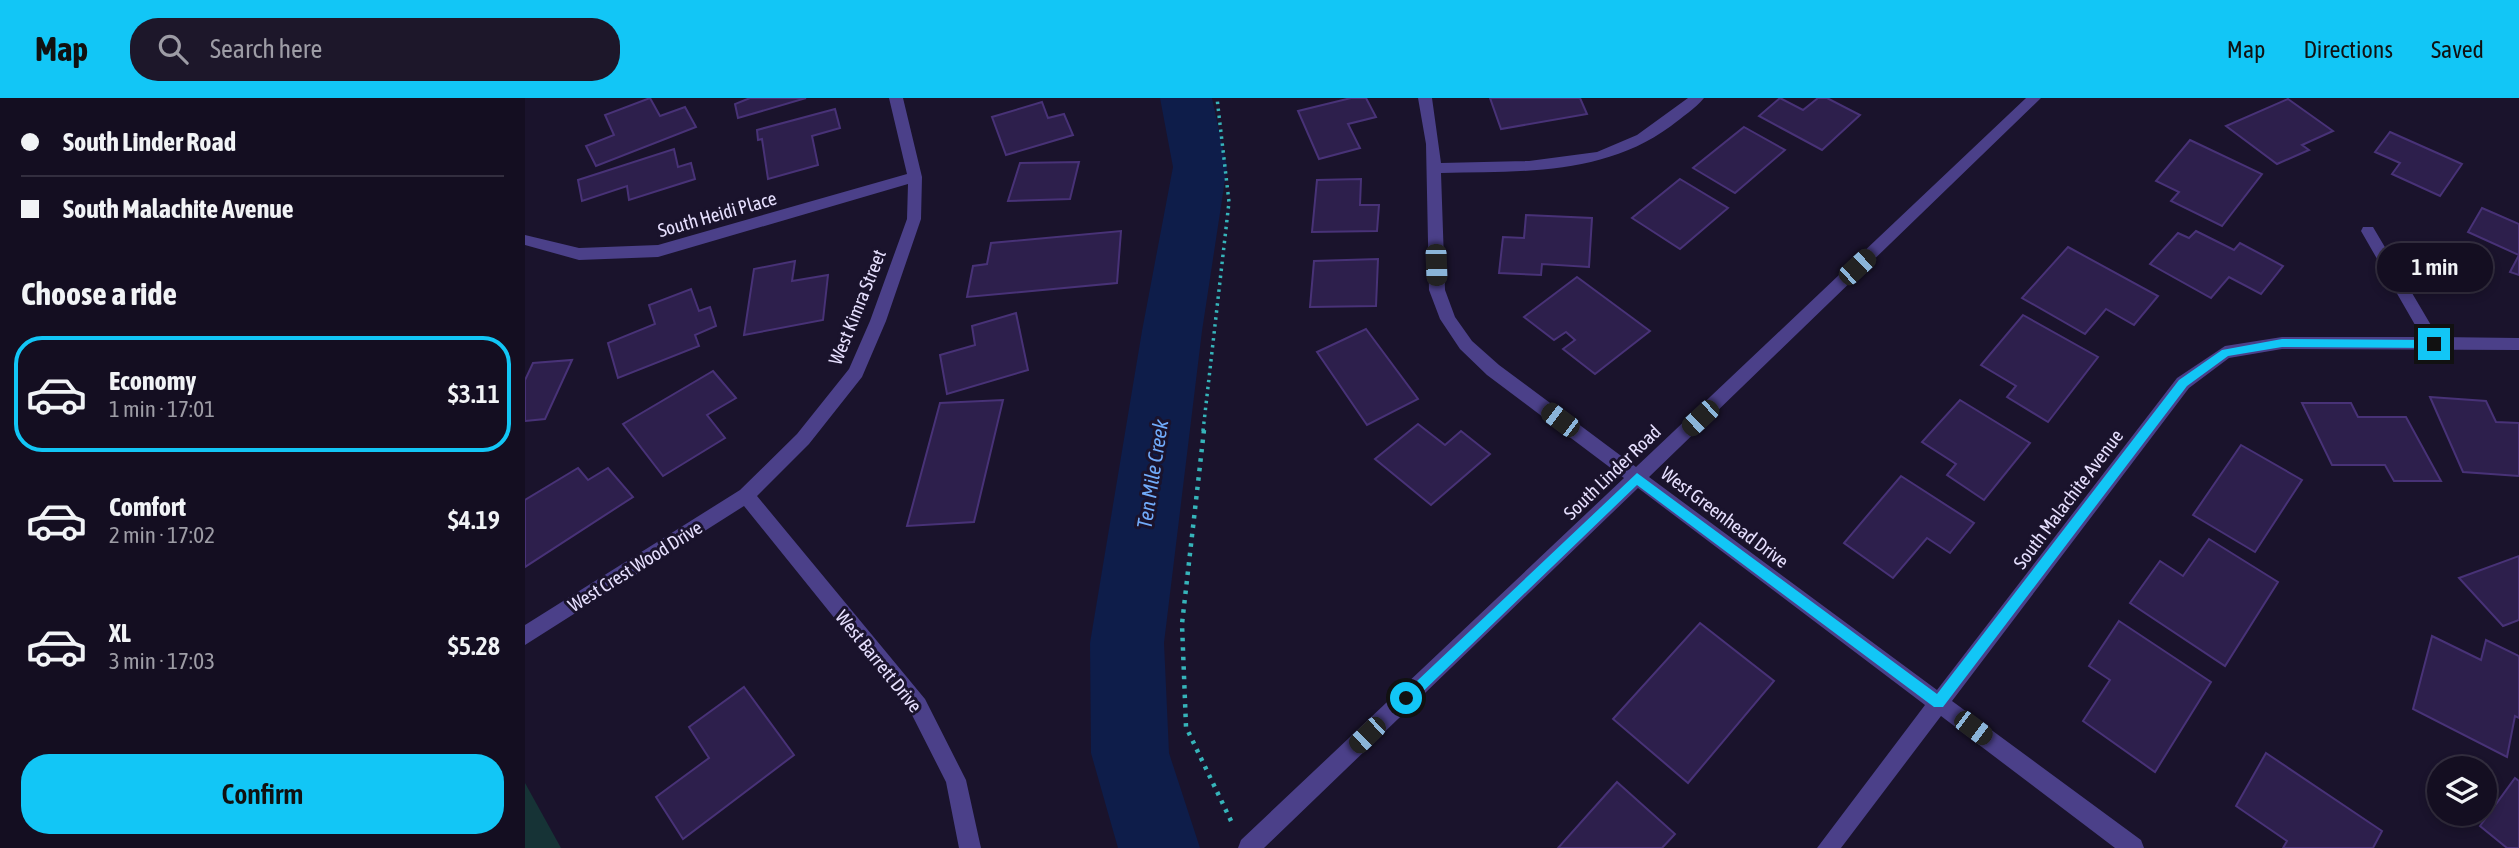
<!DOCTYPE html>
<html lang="en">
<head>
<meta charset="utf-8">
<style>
  body { margin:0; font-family:"Asap Condensed",sans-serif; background:#1d172a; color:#f1f3f6; height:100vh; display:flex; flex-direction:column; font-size:26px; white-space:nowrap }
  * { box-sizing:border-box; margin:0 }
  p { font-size:23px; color:#9d9ca5 }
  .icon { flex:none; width:38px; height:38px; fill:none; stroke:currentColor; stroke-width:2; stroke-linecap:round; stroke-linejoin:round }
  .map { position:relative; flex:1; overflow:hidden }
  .drawer { display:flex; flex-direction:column; background:#140e21; width:525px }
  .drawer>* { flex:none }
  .banner { display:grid; align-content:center; height:154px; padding:0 21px; background:#140e21 }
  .buttons { position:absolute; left:1902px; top:658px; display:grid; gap:14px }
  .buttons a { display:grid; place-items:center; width:70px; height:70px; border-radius:50%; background:#140e21; box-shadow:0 4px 10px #0003,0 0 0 2px #332e3f; font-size:35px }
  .end { position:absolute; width:32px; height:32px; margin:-16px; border:9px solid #12c6f6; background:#111; box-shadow:0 0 0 4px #111 }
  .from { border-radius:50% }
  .bubble { position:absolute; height:49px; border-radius:24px; background:#140e21; box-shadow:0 4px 10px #0003,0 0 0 2px #332e3f; font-size:23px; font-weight:600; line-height:49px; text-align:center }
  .car { position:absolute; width:21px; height:42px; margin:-21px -10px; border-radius:9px; box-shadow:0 0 5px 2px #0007; background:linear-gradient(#222 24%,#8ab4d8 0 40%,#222 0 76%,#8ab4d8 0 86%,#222 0) }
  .banner b { display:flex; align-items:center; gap:24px; height:66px; font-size:26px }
  .banner b+b { border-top:2px solid #332e3f }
  .banner i { width:18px; height:18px; background:#f1f3f6 }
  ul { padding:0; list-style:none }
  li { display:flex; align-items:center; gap:21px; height:116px; margin:0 14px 10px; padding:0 7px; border:4px solid transparent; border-radius:28px }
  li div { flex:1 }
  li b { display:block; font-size:26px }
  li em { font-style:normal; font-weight:600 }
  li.active { border-color:#12c6f6 }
  li>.icon { width:63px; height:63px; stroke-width:1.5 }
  h2 { padding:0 21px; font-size:32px; line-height:84px }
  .cta { display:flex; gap:14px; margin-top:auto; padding:14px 21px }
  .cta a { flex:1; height:80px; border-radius:28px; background:#12c6f6; color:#111; font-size:28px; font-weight:600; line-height:80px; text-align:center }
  header { display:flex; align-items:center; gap:42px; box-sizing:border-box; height:98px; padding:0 35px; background:#12c6f6; color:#111 }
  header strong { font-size:33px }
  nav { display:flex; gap:38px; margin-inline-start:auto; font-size:24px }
  .search { width:490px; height:63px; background:#1d172a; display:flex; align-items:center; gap:18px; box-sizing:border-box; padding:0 24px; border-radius:28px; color:#9d9ca5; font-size:26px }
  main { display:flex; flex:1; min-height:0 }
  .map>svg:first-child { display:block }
  .green { fill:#163336 }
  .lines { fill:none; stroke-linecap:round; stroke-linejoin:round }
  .river { fill:#0e1d4a; fill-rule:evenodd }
  .building { fill:#2d1f4c; stroke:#483277; stroke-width:2 }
  .path-far1 { stroke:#36b4ba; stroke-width:3.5; stroke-dasharray:2.5 4.5; stroke-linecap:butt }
  .path { stroke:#36b4ba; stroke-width:4.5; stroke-dasharray:3.5 6; stroke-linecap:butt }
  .minor { fill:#4b4089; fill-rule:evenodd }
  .route { fill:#12c6f6 }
  .labels { text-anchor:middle; stroke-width:6; stroke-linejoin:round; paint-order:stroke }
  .street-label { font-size:19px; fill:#e6dffe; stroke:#1a132c }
  .water-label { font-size:21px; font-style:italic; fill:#71abfa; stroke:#1a132c }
</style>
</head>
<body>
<header>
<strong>Map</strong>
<div class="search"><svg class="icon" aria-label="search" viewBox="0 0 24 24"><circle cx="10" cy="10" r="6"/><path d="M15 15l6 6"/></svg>Search here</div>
<nav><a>Map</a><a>Directions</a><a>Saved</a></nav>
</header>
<main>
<section class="drawer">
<div class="banner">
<b><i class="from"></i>South Linder Road</b>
<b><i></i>South Malachite Avenue</b>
</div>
<h2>Choose a ride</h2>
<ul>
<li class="active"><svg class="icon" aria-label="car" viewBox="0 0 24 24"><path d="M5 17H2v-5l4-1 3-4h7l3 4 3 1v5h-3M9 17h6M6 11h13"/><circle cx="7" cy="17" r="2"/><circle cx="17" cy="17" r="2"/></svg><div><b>Economy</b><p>1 min · 17:01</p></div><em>$3.11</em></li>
<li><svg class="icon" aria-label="car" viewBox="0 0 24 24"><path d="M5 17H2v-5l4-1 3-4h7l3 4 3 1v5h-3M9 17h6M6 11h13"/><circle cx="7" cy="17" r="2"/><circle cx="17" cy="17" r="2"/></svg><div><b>Comfort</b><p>2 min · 17:02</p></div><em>$4.19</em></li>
<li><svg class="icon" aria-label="car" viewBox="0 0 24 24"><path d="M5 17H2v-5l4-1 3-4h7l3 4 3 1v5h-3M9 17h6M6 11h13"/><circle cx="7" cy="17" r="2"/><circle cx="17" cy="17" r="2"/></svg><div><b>XL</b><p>3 min · 17:03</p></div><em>$5.28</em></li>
</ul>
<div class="cta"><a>Confirm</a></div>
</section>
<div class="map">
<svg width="1994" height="750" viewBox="0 0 1994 750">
  <rect width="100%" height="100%" fill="#1a132c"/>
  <!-- green -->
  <path class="green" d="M0,685L36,750H0Z"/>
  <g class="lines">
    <!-- river -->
    <path class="river" d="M635,0H687L702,69L677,233L639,545L644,655L675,750H593L566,655L565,545L617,233L648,69Z"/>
  </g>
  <!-- building -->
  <g class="building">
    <path d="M125,0L135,18L160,9L171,29L71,68L61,48L89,37L80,17Z"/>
    <path d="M225,0H281L213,20L210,6Z"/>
    <path d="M826,0H841L851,19L823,26L835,50L794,61L773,13Z"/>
    <path d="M965,0H1055L1062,16L976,31Z"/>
    <path d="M1255,0L1278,12L1293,0H1302L1335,17L1297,52L1234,18Z"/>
    <path d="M1763,1L1808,33L1777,47L1784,52L1752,66L1701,28Z"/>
    <path d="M517,4L523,20L539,16L548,37L481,57L467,19Z"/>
    <path d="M310,11L315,30L287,38L293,67L243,81L237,41L233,42L232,32Z"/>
    <path d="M1219,29L1260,52L1210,95L1168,70Z"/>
    <path d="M1865,34L1937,66L1915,98L1867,76L1875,65L1850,54Z"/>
    <path d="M1665,42L1737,76L1697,128L1646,103L1654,94L1631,83Z"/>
    <path d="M149,51L153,69L166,65L170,81L104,102L102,88L57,103L53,82Z"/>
    <path d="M554,64L545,101L483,103L495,65Z"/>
    <path d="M836,81L835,107H854L852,133L787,134L792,82Z"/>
    <path d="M1155,81L1203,110L1155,151L1107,120Z"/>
    <path d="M1957,110L1994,126V177L1985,174L1994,157L1943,134Z"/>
    <path d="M1001,117L1067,120L1064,169L1017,166L1016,177L974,175L978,139L999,140Z"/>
    <path d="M596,133L592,185L442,199L448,168L462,166L466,145Z"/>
    <path d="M1671,133L1709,152L1715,145L1758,168L1736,196L1704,179L1686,200L1625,166L1653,135L1664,140Z"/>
    <path d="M1543,149L1633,198L1609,227L1581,211L1560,236L1497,200Z"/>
    <path d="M853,161L851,208L785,209L789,163Z"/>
    <path d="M270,163L267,183L303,177L298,222L219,237L229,171Z"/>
    <path d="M1052,179L1125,233L1070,276L1038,251L1050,242L1041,234L1029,242L999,219Z"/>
    <path d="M166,191L174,213L185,209L191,228L170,237L174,248L93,280L83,245L130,226L124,207Z"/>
    <path d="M491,215L503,272L422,296L415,257L450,247L447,228Z"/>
    <path d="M1498,217L1573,259L1523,324L1482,299L1491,288L1456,267Z"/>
    <path d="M841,231L893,301L842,327L792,254Z"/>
    <path d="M47,262L20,321L0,323V282L8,265Z"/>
    <path d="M188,273L211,300L182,317L200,340L138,378L98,326Z"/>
    <path d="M1905,299L1961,303L1971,324L1994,325V378L1938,374Z"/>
    <path d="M478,302L449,424L382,428L415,305Z"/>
    <path d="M1435,302L1505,345L1459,402L1422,377L1431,366L1397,344Z"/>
    <path d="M1777,305H1826L1833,319H1881L1916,383H1869L1860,367H1807Z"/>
    <path d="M893,326L920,347L936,333L965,356L906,407L850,361Z"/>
    <path d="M1716,347L1777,382L1730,454L1668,417Z"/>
    <path d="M53,370L63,382L83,370L108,399L0,469V402Z"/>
    <path d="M1376,378L1449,425L1425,455L1402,440L1368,480L1319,445Z"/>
    <path d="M1684,441L1753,484L1700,568L1605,505L1635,463L1658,478Z"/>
    <path d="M1994,458V522L1978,528L1934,480Z"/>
    <path d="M1594,523L1686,584L1630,674L1558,623L1585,582L1564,568Z"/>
    <path d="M1175,525L1249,583L1163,685L1088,621Z"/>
    <path d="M1907,538L1956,562L1961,542L1994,558V620L1990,618L1982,659L1888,611Z"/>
    <path d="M219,589L269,657L158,741L131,699L184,660L164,629Z"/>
    <path d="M1741,655L1857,733L1848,750H1758L1762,743L1711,708Z"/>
    <path d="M1990,680L1994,683V750H1982L1955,728Z"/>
    <path d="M1092,684L1150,736L1137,750H1033Z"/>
  </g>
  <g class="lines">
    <!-- path-far1 -->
    <path class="path-far1" d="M678,333L704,104L692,0"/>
    <!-- path -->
    <path class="path" d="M679,332L657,526L661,629L708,727"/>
    <!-- minor -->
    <g class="minor">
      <path d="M364,0H378L397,79L396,121L361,223L337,279L284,346L232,398L400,601L441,682L456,750H434L421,684L386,615L219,408L0,547V527L215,392L272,336L324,271L345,223L382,121L383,86L133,159L54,162L0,147V137L54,150L133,147L382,76Z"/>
      <path d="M893,0H907L916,65L1004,63L1072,54L1112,37L1163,0H1179C1170,11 1157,19 1146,28C1078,78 996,73 916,75L920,192L930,219L947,243L974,267L1111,369L1501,0H1516L1124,379L1412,592L1652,280L1700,248L1757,239H1897L1836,133L1838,129H1848L1913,239L1994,240V252L1757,251L1704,260L1664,290L1427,603L1616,742L1619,750H1590L1416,618L1316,750H1292L1400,607L1113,390L739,750H713L716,742L1099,380L962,277L935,251L915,221L904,192L901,46Z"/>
    </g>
  </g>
  <!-- route -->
  <path class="route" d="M1757,241L1909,242L1914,246L1909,250L1757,249L1703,258L1662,288L1418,609H1409L1112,387L886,605L881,606L874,600L1112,375L1412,596L1654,282L1697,252Z"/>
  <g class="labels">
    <!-- street labels -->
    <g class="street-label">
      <text transform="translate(192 116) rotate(-16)" y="7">South Heidi Place</text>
      <text transform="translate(332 209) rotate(-68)" y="7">West Kimra Street</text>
      <text transform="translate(1087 374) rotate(-44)" y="7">South Linder Road</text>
      <text transform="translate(1543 401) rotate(-53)" y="7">South Malachite Avenue</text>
      <text transform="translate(1200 419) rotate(37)" y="7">West Greenhead Drive</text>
      <text transform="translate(110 468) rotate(-32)" y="7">West Crest Wood Drive</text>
      <text transform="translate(354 563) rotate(51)" y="7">West Barrett Drive</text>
    </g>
    <!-- water labels -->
    <g class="water-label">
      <text transform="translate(628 376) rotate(-81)" y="7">Ten Mile Creek</text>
    </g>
  </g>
</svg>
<div class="buttons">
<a><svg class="icon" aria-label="layers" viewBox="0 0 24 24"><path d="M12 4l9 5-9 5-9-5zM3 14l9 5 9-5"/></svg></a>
</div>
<i class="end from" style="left:881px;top:600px"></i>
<i class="end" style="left:1909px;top:246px"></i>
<div class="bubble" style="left:1852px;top:145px;width:116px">1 min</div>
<i class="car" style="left:911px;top:167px;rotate:178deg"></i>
<i class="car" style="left:1332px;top:169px;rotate:47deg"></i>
<i class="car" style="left:1175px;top:320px;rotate:227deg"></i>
<i class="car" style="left:1035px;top:322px;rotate:307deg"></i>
<i class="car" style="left:1448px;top:630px;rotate:127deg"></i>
<i class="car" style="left:842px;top:637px;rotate:226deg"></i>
</div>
</main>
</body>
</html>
